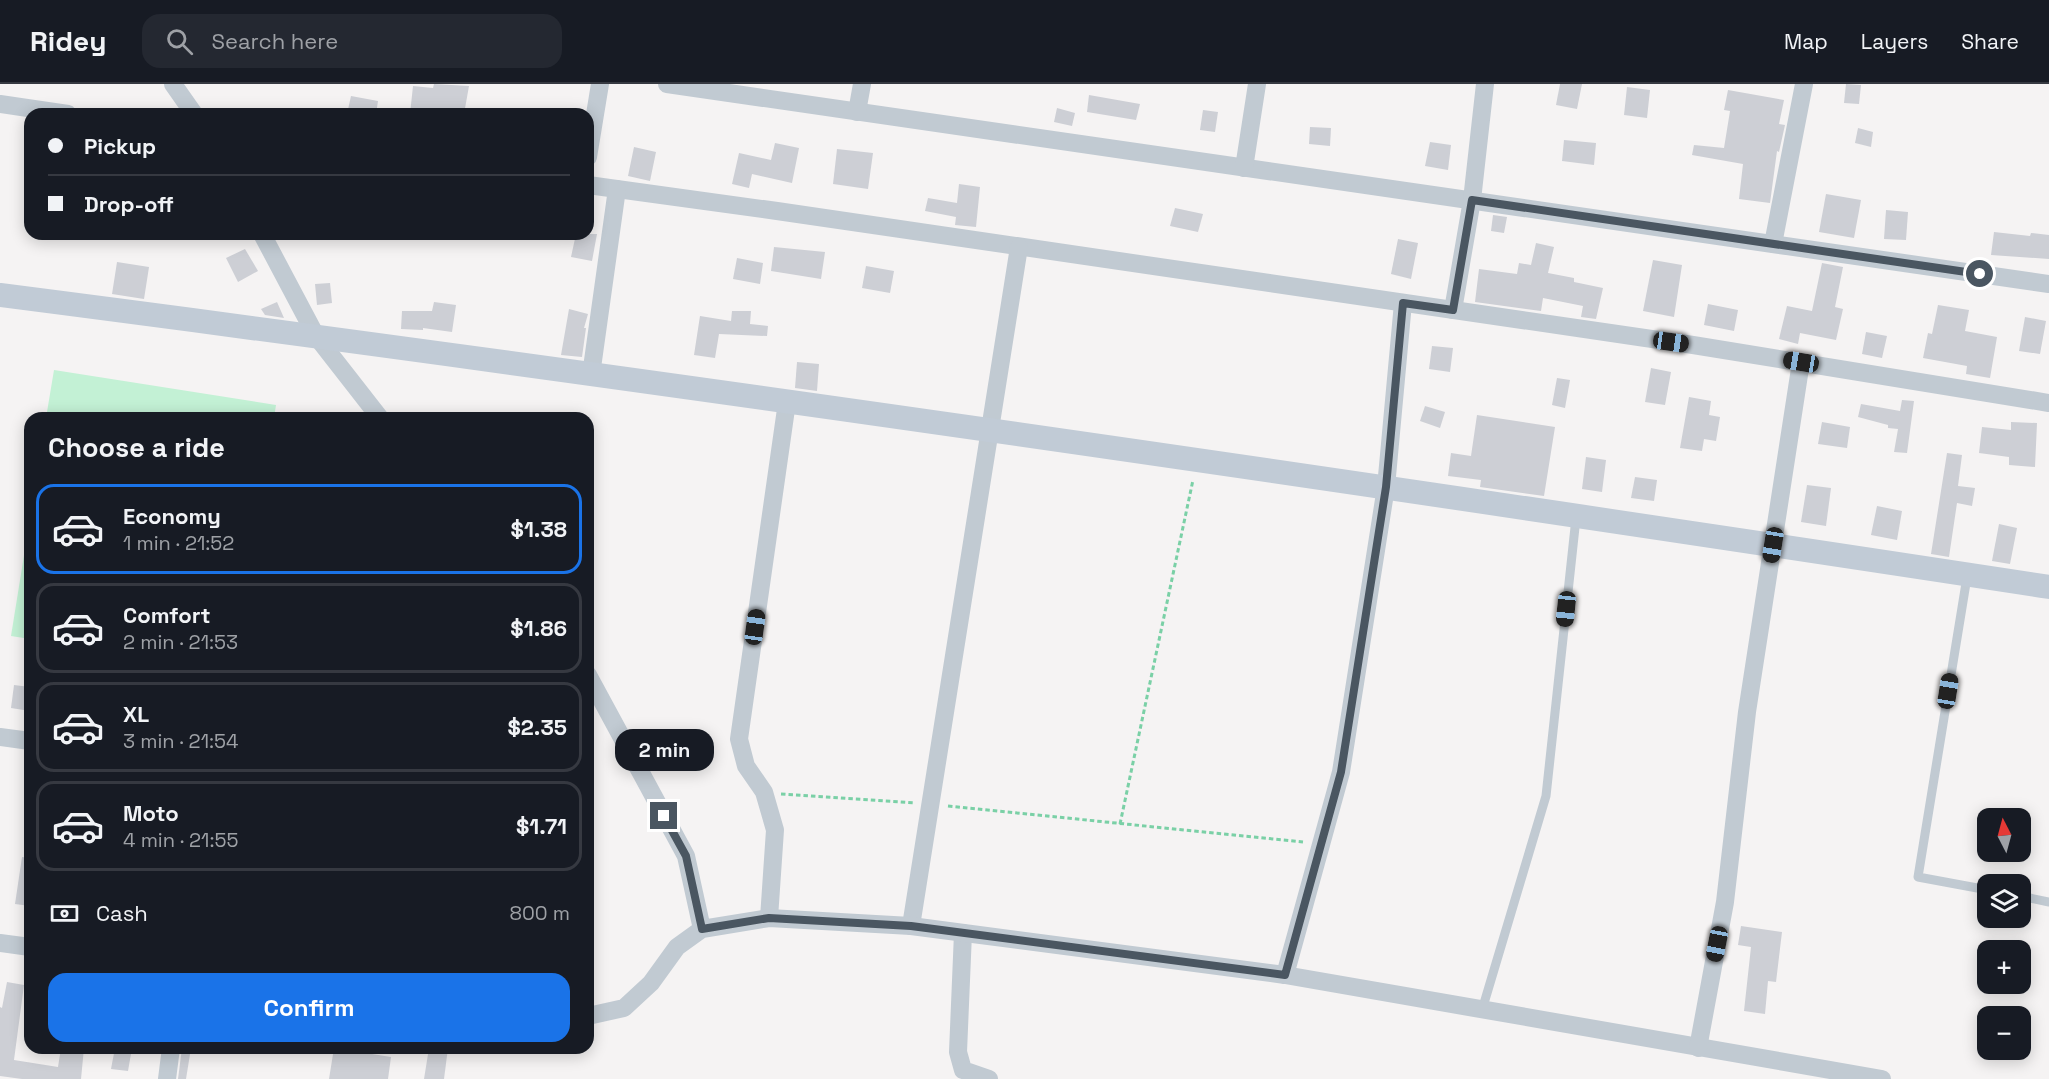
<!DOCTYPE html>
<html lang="en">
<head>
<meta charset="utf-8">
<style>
  body { margin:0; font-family:"Space Grotesk",sans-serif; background:#242831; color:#f1f3f6; height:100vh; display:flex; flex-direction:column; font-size:22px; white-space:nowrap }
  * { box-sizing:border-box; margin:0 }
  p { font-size:20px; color:#9ea1a6 }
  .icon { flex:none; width:33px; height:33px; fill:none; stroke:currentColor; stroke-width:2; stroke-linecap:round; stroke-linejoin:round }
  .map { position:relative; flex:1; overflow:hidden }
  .side { position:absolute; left:24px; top:328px; width:570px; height:642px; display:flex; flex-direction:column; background:#171b24; border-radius:18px; box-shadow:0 3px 15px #0003 }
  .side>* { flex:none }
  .banner { position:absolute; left:24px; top:24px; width:570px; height:132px; border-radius:18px; box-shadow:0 3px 15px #0003; display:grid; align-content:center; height:132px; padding:0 24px; background:#171b24 }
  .needle { width:39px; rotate:354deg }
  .controls { position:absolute; left:1977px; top:724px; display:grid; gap:12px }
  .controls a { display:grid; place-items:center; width:54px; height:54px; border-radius:12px; background:#171b24; box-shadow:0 3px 15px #0003; font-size:30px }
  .end { position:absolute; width:27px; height:27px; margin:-14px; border:8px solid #4a5661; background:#fff; box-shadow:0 0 0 3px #fff }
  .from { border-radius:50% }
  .bubble { position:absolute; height:42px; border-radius:18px; background:#171b24; box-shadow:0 3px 15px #0003; font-size:20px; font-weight:700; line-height:42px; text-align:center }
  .car { position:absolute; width:18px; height:36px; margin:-18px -9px; border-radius:8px; box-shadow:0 0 4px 2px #0007; background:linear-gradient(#222 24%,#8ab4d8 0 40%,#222 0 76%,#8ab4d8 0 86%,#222 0) }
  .banner b { display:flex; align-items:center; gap:21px; height:57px; font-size:22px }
  .banner b+b { border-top:2px solid #363941 }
  .banner i { width:15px; height:15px; background:#f1f3f6 }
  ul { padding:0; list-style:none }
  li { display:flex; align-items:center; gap:18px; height:90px; margin:0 12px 9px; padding:0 12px; border:3px solid #363941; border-radius:18px }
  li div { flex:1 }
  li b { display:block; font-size:22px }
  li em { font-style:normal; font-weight:700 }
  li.selected { border-color:#1a73e8 }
  li>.icon { width:54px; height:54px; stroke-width:1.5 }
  h2 { padding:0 24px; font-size:27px; line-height:72px }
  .pay { display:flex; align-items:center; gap:15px; height:66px; padding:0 24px; font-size:22px }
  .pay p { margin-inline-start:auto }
  .action { display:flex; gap:12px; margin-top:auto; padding:12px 24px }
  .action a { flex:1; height:69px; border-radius:18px; background:#1a73e8; color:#fff; font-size:24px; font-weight:700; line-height:69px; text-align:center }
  header { display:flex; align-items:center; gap:36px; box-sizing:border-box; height:84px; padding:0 30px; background:#171b24; border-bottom:2px solid #363941 }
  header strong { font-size:28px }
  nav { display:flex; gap:33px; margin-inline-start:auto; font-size:21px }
  .search { width:420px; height:54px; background:#242831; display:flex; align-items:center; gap:15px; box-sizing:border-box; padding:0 21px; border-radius:18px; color:#9ea1a6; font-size:22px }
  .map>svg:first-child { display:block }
  .green { fill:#c3f1d5 }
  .building { fill:#cdcfd5 }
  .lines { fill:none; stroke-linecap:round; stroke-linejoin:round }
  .path { stroke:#7ad0a6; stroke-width:3; stroke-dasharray:4.5 3; stroke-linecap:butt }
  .lane { stroke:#c1cad2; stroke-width:9 }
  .street { stroke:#c1cad2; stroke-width:18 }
  .secondary { stroke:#c1cbd6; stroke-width:24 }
  .route { stroke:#4a5661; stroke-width:8 }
</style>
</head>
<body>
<header>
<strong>Ridey</strong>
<div class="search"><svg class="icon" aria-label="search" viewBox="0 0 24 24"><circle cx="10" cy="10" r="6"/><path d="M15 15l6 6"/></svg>Search here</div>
<nav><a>Map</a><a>Layers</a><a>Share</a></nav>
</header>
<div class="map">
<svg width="2049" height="995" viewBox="0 0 2049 995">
  <rect width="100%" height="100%" fill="#f5f3f3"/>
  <!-- green -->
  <g class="green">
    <path d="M54,286L276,321L274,334H46Z"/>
    <path d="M30,434V555L11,552Z"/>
  </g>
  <!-- building -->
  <g class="building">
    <path d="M434,0L469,2L464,30H410L413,2L433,4Z"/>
    <path d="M1560,0H1582L1577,25L1556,21Z"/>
    <path d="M1846,0L1861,1L1859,20L1844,19Z"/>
    <path d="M1627,3L1650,6L1647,34L1624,31Z"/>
    <path d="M1728,6L1784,16L1779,40L1785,41L1779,68L1777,67L1770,119L1739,115L1743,80L1692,71L1694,61L1724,64L1730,27L1724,26Z"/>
    <path d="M1089,11L1140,20L1136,36L1087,28Z"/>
    <path d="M351,12L378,17L376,30H347Z"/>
    <path d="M1057,24L1075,29L1072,42L1054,38Z"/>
    <path d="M1203,26L1218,28L1215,48L1200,46Z"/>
    <path d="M1310,43L1331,44L1330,62L1309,60Z"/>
    <path d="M1858,44L1873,48L1871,63L1855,59Z"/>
    <path d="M1564,56L1596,59L1594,81L1562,77Z"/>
    <path d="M1430,58L1451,61L1448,86L1425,82Z"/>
    <path d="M775,59L799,64L792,99L752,90L749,104L732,100L739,69L771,76Z"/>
    <path d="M634,63L656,68L650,97L628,92Z"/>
    <path d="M837,65L873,69L868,105L833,100Z"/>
    <path d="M959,100L980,103L976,143L955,141L956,133L925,127L928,114L957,119Z"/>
    <path d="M1826,110L1861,116L1854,154L1819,148Z"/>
    <path d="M1175,124L1203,130L1198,148L1170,142Z"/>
    <path d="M1886,126L1908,128L1906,156L1884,155Z"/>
    <path d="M1493,131L1507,133L1504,149L1491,147Z"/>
    <path d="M1994,148L2030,152L2031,149L2049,151V175L1991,171Z"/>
    <path d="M576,150H597L592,177L571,173Z"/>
    <path d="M1398,155L1418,159L1411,195L1391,190Z"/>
    <path d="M1536,159L1554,163L1548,189L1574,194V198L1603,204L1596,235L1581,233L1583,222L1543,214L1541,227L1475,218L1479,185L1517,190L1519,179L1531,181Z"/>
    <path d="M774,163L825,168L821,195L771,187Z"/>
    <path d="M245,165L258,187L238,198L226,174Z"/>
    <path d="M737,174L763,179L760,200L733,195Z"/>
    <path d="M1653,176L1682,181L1674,233L1643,227Z"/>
    <path d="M117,178L149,183L144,215L112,210Z"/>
    <path d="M1822,179L1843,183L1835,223L1843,225L1836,256L1800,249L1798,260L1779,255L1787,222L1812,227Z"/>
    <path d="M866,182L894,187L890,209L862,204Z"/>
    <path d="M330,199L332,219L317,221L315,200Z"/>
    <path d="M277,218L284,234L265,231L261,225Z"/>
    <path d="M434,218L456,221L452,248L423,244V246L401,245L402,227H432Z"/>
    <path d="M1708,220L1738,226L1734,247L1704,241Z"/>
    <path d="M1938,221L1969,226L1965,247L1997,253L1990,294L1966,290L1967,282L1923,274L1928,249L1932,250Z"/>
    <path d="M569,225L588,230L584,244H586L582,273L561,271Z"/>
    <path d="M732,227H751L750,240L768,242L767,252L719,250L715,274L694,271L700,232L731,237Z"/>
    <path d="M2025,233L2046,237L2040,270L2019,267Z"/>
    <path d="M1866,248L1887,252L1882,274L1862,270Z"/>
    <path d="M1432,262L1453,264L1450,288L1429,285Z"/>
    <path d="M797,278L819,280L817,307L795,304Z"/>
    <path d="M1651,284L1671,288L1665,321L1645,318Z"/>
    <path d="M1557,294L1570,296L1565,324L1552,321Z"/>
    <path d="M1689,313L1711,317L1709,331L1720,333L1716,357L1704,355L1702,367L1680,364Z"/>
    <path d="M1902,316L1914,317L1907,369L1894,368L1898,345L1888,344V341L1858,333L1861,320L1900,327Z"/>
    <path d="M1425,322L1445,328L1440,344L1420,337Z"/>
    <path d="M1477,331L1555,343L1544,412L1480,403L1481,396L1448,392L1451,369L1471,372Z"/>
    <path d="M1822,338L1850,343L1847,364L1818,360Z"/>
    <path d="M2011,338L2037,339L2035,383L2009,381V373L1979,369L1982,343L2011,346Z"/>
    <path d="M1947,369L1962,371L1958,402L1975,404L1972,422L1957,419L1949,473L1931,470Z"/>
    <path d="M1586,373L1606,376L1602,408L1582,405Z"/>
    <path d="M1635,393L1657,396L1654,417L1631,414Z"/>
    <path d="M1807,401L1831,404L1826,442L1801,438Z"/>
    <path d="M1877,422L1902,427L1897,456L1871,451Z"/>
    <path d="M1999,440L2017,444L2010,480L1992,477Z"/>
    <path d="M14,601L30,603V627L11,624Z"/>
    <path d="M22,773L30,774V822L15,820Z"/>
    <path d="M1741,842L1782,848L1776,898L1768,897L1765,930L1744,927L1751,863L1738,861Z"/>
    <path d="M7,898L24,901L14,976L58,983L61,964H84L81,995H22L0,992V923L2,924Z"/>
    <path d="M115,964H132L128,987L111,985Z"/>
    <path d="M182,964H191L186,995H178Z"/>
    <path d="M334,964L391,973L388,995H329Z"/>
    <path d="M429,964H448L444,995H424Z"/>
  </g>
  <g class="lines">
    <!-- path -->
    <g class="path">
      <path d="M781,710L915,719"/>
      <path d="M948,722L1303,758"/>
      <path d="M1120,740L1193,396"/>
    </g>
    <!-- lane -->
    <g class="lane">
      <path d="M1967,493L1918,793L1988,806"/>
      <path d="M2020,812L2049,818"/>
      <path d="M1482,926L1546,712L1576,434"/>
    </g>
    <!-- street -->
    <g class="street">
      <path d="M173,0L194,30"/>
      <path d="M667,0L2049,200"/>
      <path d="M0,20L68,30"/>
      <path d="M857,28L862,0"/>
      <path d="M588,73L600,0"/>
      <path d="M1244,84L1257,0"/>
      <path d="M588,101L777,127L1693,261L2049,319"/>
      <path d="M262,150L316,252L380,334"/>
      <path d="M1773,160L1804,0"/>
      <path d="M1453,226L1472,116L1485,0"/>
      <path d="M591,291L617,105"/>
      <path d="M588,591L686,772L702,845"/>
      <path d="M0,653L30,657"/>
      <path d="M769,834L775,746L764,708L746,682L739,655L787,318"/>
      <path d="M911,842L1019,163"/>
      <path d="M963,849L958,968L963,986L989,995"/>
      <path d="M0,859L30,863"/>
      <path d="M1285,891L1341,688L1386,403L1403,219"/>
      <path d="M588,932L624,924L651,899L677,863L702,845L769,834L911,842L1285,891L1882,995"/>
      <path d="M1698,964L1725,818L1747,628L1801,278"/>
      <path d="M167,995L171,964"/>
    </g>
    <!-- secondary -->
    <path class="secondary" d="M0,211C684,299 1367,399 2049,503"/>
  </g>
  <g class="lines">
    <!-- route -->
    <path class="route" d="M664,732L686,772L702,845L769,834L911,842L1285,891L1341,688L1386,403L1403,219L1453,226L1472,116L1980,190"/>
  </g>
</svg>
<div class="controls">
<a><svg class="needle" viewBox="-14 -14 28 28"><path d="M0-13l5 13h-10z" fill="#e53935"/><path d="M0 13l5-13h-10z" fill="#9ea1a6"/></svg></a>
<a><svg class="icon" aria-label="layers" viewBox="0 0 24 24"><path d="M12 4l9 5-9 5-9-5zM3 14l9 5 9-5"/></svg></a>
<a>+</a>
<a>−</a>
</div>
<i class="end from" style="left:1980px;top:190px"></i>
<i class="end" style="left:664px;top:732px"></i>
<div class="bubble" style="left:615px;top:645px;width:99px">2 min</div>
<i class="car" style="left:1671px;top:258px;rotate:98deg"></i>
<i class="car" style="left:1801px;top:278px;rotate:279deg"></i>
<i class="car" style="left:1773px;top:461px;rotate:189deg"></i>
<i class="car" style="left:1566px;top:525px;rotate:186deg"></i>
<i class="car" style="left:755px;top:543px;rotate:8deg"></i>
<i class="car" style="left:1948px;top:607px;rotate:9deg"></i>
<i class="car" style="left:1717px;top:860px;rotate:191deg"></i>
<div class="banner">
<b><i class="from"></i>Pickup</b>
<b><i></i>Drop-off</b>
</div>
<section class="side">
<h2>Choose a ride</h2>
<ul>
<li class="selected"><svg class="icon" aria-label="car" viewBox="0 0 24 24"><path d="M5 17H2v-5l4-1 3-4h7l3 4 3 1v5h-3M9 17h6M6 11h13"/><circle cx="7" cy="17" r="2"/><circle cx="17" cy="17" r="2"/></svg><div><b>Economy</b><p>1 min · 21:52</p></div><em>$1.38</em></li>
<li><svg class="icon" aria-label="car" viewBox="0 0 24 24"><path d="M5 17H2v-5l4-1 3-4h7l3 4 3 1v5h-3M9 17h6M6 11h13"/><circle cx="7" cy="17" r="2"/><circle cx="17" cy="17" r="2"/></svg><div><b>Comfort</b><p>2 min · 21:53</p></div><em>$1.86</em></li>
<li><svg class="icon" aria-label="car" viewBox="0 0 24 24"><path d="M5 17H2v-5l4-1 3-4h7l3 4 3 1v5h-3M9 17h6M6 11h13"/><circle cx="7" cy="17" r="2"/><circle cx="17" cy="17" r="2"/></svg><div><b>XL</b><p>3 min · 21:54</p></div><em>$2.35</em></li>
<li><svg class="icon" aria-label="car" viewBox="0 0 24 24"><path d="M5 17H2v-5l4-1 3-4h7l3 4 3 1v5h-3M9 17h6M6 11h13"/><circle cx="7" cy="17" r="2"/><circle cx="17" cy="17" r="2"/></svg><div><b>Moto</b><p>4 min · 21:55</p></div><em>$1.71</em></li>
</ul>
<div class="pay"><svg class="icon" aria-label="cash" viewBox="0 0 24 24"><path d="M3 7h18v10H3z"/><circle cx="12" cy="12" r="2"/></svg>Cash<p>800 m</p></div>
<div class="action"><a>Confirm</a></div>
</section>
</div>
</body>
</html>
